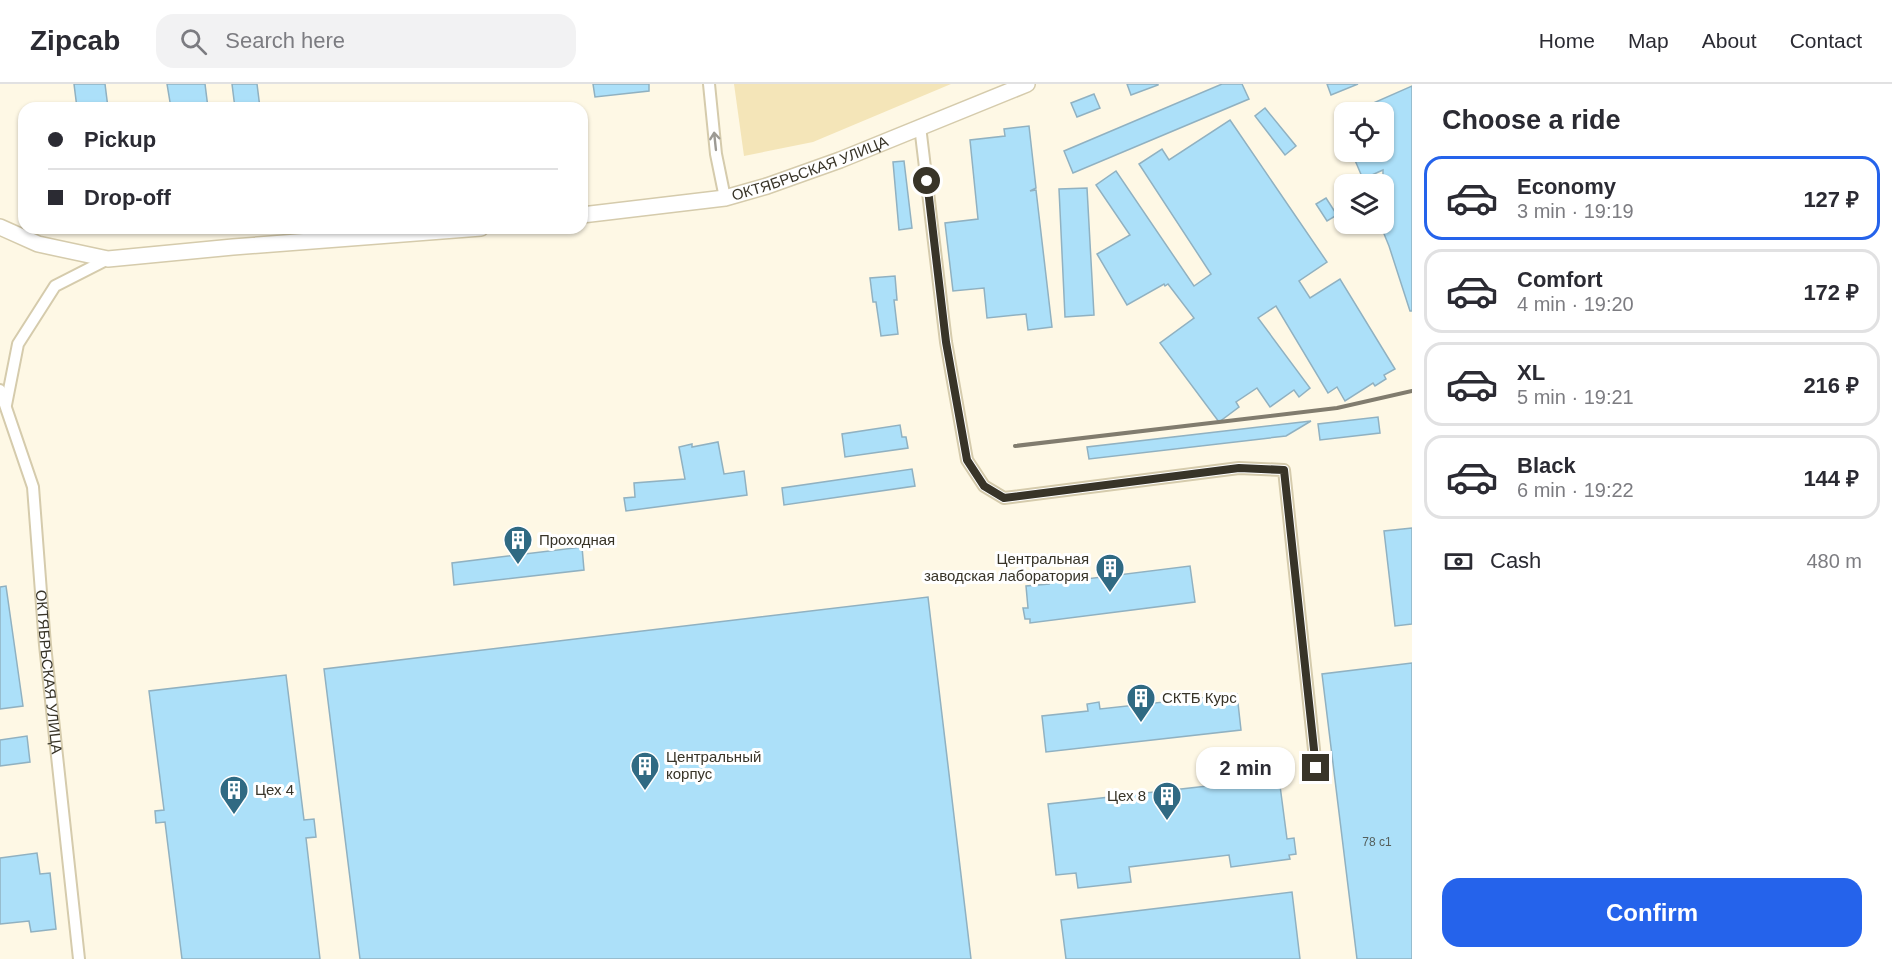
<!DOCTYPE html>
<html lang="en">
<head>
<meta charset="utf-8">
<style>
  body { margin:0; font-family:Arial,sans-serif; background:#f2f2f3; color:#2b2b33; height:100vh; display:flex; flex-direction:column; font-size:22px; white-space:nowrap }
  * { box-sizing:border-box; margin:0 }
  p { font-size:20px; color:#7c7c81 }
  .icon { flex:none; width:33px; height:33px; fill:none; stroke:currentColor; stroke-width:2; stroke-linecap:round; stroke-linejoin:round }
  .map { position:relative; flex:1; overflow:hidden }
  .details { display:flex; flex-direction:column; background:#fff; width:480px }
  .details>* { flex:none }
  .banner { position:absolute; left:18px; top:18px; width:570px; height:132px; border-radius:18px; box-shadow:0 2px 4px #0004; display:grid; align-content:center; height:132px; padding:0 30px; background:#fff }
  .fabs { position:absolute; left:1334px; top:18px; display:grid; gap:12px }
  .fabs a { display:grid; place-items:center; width:60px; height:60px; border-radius:12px; background:#fff; box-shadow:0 2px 4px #0004; font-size:30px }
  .end { position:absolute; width:27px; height:27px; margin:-14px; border:8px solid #383428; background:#fff; box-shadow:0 0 0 3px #fff }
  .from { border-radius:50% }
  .bubble { position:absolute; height:42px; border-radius:18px; background:#fff; box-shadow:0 2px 4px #0004; font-size:20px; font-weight:800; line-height:42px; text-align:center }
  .banner b { display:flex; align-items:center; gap:21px; height:57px; font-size:22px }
  .banner b+b { border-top:2px solid #e1e1e2 }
  .banner i { width:15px; height:15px; background:#2b2b33 }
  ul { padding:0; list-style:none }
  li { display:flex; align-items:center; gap:18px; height:84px; margin:0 12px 9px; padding:0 18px; border:3px solid #e1e1e2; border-radius:18px }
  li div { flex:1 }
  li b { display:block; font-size:22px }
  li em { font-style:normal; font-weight:800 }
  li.selected { border-color:#2563eb }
  li>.icon { width:54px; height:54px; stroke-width:1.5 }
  h2 { padding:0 30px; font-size:27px; line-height:72px }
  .pay { display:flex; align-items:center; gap:15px; height:66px; padding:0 30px; font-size:22px }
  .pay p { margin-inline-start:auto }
  .button { display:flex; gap:12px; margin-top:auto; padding:12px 30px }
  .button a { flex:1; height:69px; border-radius:18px; background:#2563eb; color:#fff; font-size:24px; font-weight:800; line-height:69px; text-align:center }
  header { display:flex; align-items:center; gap:36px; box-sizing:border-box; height:84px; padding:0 30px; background:#fff; border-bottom:2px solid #e1e1e2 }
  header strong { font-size:28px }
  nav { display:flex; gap:33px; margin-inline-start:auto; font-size:21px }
  .search { width:420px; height:54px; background:#f2f2f3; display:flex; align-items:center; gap:15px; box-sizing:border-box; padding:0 21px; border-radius:18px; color:#7c7c81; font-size:22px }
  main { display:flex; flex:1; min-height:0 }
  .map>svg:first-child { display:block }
  .green { fill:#f4e5b8 }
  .building { fill:#ace0f9; stroke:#90b1c1; stroke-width:1.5 }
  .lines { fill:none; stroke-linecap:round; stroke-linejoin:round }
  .minor-casing { stroke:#d5cbac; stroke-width:14 }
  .secondary-casing { stroke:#d5cbac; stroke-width:18 }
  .minor { stroke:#fff; stroke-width:10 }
  .secondary { stroke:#fff; stroke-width:15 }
  .rail { stroke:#817c6e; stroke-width:4 }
  .oneway { stroke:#9c9a94 }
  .route { stroke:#383428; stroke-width:8 }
  .labels { text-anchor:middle; stroke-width:6; stroke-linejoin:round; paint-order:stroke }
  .number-label { font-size:12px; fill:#555f5c }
  .street-label { font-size:15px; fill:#383428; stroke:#fff }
  .poi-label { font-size:15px; fill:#383428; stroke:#fff; text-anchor:start }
</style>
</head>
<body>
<header>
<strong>Zipcab</strong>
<div class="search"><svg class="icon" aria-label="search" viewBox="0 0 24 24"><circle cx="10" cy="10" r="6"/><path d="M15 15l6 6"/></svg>Search here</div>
<nav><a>Home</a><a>Map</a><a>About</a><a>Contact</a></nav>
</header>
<main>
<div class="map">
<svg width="1412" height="875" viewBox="0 0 1412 875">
  <rect width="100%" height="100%" fill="#fef8e5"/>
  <!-- green -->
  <path class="green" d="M734,0H951L813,58L744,72Z"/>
  <!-- building -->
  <g class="building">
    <path d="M74,0H105L108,24H77Z"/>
    <path d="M167,0H205L208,24H171Z"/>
    <path d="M232,0H257L260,24H235Z"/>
    <path d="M593,0H649V7L595,13Z"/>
    <path d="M1127,0H1158V1L1131,11Z"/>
    <path d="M1222,0H1242L1249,15L1073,89L1064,67Z"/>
    <path d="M1327,0H1358L1331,11Z"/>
    <path d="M1412,2V227H1410L1389,162L1380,140H1383V86L1363,95L1354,74L1368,68H1383V28H1353Z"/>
    <path d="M1094,10L1100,24L1077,33L1071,19Z"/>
    <path d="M1265,24L1296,62L1285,71L1255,32Z"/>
    <path d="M1230,36L1327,178L1299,197L1310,214L1340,195L1395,285L1384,291L1386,295L1375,302L1373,299L1345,317L1337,303L1328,309L1276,222L1258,234L1310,304L1299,313L1294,306L1270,323L1257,304L1236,318L1239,323L1219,338L1160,259L1194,234L1168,200L1165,202L1164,200L1127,221L1097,170L1130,151L1096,101L1116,87L1194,202L1211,190L1139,80L1162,65L1169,76Z"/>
    <path d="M1029,42L1036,104L1030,107L1036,106L1052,243L1028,246L1026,230L987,234L984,204L953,207L945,139L978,135L970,56L1005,52L1004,45Z"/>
    <path d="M904,77L912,144L899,146L893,78Z"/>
    <path d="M1087,104L1094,231L1065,233L1059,105Z"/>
    <path d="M1326,114L1337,131L1327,137L1316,120Z"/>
    <path d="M895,192L897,216H894L898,250L881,252L876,218H873L870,194Z"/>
    <path d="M1378,333L1380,349L1320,356L1318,340Z"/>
    <path d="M1311,337L1286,352L1089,375L1087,363Z"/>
    <path d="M900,341L902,353H906L908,364L845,373L842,350Z"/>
    <path d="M718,358L724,390L744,387L747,411L626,427L624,414L635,413L634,399L685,395L679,363L692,360V363Z"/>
    <path d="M912,385L915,402L784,421L782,404Z"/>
    <path d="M1412,444V540L1395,542L1384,447Z"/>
    <path d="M582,463L584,486L454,501L452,479Z"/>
    <path d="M1190,482L1195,518L1030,539V535H1025L1023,524H1028L1026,502L1049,500L1048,495L1061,494L1062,498Z"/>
    <path d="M6,502L23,622L0,625V503Z"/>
    <path d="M928,513L971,875H360L324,585Z"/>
    <path d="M1412,579V875H1357L1322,590Z"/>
    <path d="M286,591L304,736L314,735L316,753L306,754L320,875H182L165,738L156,739L155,727L164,726L149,607Z"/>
    <path d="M1237,610L1241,646L1046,668L1042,632L1088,627L1087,620L1099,618L1100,625Z"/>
    <path d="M27,652L30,678L0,682V656Z"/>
    <path d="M1279,694L1287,755L1294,754L1296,770L1289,771L1290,775L1231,783L1229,771L1129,783L1131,798L1078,804L1076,789L1056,791L1048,720Z"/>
    <path d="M37,769L40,790L50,789L56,845L31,848L29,837L0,840V774Z"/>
    <path d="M1292,808L1300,875H1066L1061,836Z"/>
  </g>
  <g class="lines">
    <!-- minor casing -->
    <g class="minor-casing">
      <g id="minor">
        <path d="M709,0L716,70L725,114"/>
        <path d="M920,42L946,258L967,376L984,402L1004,414L1239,384L1284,386L1316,684"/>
        <path id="s1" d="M0,306L33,403L45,561L79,875"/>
        <path d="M6,321L18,260L55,202L108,175"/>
      </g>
    </g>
    <!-- secondary casing -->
    <g class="secondary-casing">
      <g id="secondary">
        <path id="s2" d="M582,131L725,114L767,102L840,76L1027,0"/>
        <path d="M0,143L38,160L108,175L233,163L481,144"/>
      </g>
    </g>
    <!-- minor -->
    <use href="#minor" class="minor"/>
    <!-- secondary -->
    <use href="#secondary" class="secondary"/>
    <!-- rail -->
    <path class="rail" d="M1015,362L1337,324L1412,307"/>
  </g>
  <!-- one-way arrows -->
  <defs><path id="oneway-shaft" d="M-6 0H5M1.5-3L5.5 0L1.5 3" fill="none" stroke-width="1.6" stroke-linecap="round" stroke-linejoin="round" transform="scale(1.5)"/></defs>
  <use class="oneway" href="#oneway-shaft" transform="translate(715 57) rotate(-96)"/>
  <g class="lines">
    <!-- route -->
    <path class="route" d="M927,97L946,258L967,376L984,402L1004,414L1239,384L1284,386L1316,684"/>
  </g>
  <!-- icons -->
  <defs>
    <g id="building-pin" transform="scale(1.5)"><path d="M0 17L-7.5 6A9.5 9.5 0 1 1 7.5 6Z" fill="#306a83" stroke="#fff"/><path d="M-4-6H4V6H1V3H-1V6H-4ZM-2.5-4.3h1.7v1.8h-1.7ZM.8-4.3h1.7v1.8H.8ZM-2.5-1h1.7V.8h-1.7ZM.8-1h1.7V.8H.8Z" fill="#fff"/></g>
  </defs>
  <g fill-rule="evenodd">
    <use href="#building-pin" x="518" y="456"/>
    <use href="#building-pin" x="1110" y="484"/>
    <use href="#building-pin" x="1141" y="614"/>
    <use href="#building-pin" x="645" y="682"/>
    <use href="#building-pin" x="234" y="706"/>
    <use href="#building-pin" x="1167" y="712"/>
  </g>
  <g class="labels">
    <!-- number labels -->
    <g class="number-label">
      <text x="1377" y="762">78 с1</text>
    </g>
    <!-- street labels -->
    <g class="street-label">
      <text dy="5" stroke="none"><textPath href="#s2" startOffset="234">ОКТЯБРЬСКАЯ УЛИЦА</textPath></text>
      <text dy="5" stroke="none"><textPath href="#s1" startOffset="288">ОКТЯБРЬСКАЯ УЛИЦА</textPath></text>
    </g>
    <!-- poi labels -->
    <g class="poi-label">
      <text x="539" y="461">Проходная</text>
      <text x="1089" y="480" text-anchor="end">Центральная<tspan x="1089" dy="17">заводская лаборатория</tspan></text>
      <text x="1162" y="619">СКТБ Курс</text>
      <text x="666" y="678">Центральный<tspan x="666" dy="17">корпус</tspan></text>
      <text x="255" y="711">Цех 4</text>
      <text x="1146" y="717" text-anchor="end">Цех 8</text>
    </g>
  </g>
</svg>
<div class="fabs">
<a><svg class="icon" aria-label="locate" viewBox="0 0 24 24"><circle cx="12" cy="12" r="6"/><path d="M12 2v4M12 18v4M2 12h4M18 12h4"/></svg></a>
<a><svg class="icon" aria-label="layers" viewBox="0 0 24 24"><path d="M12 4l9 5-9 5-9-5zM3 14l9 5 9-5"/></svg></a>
</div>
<i class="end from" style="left:927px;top:97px"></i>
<i class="end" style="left:1316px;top:684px"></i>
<div class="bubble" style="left:1196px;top:663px;width:99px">2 min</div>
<div class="banner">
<b><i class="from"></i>Pickup</b>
<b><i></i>Drop-off</b>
</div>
</div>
<section class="details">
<h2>Choose a ride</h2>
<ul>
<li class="selected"><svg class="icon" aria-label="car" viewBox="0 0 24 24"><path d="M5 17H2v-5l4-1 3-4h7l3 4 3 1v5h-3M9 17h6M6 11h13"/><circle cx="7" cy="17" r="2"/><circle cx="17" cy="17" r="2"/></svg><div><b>Economy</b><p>3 min · 19:19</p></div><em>127 ₽</em></li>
<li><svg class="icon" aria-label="car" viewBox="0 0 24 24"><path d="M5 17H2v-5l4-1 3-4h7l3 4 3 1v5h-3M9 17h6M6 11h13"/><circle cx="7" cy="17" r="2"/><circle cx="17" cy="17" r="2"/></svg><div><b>Comfort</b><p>4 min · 19:20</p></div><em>172 ₽</em></li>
<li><svg class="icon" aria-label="car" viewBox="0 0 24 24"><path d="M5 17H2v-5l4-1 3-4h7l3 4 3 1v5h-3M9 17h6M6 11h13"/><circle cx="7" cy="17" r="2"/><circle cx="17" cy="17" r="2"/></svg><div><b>XL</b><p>5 min · 19:21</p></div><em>216 ₽</em></li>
<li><svg class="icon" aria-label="car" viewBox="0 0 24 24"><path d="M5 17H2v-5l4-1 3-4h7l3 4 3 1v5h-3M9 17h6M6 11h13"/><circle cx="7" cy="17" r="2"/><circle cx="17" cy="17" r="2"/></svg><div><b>Black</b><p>6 min · 19:22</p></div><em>144 ₽</em></li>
</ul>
<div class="pay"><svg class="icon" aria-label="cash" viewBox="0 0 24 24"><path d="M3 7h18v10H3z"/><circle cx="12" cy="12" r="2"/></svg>Cash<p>480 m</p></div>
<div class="button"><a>Confirm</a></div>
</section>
</main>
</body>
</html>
